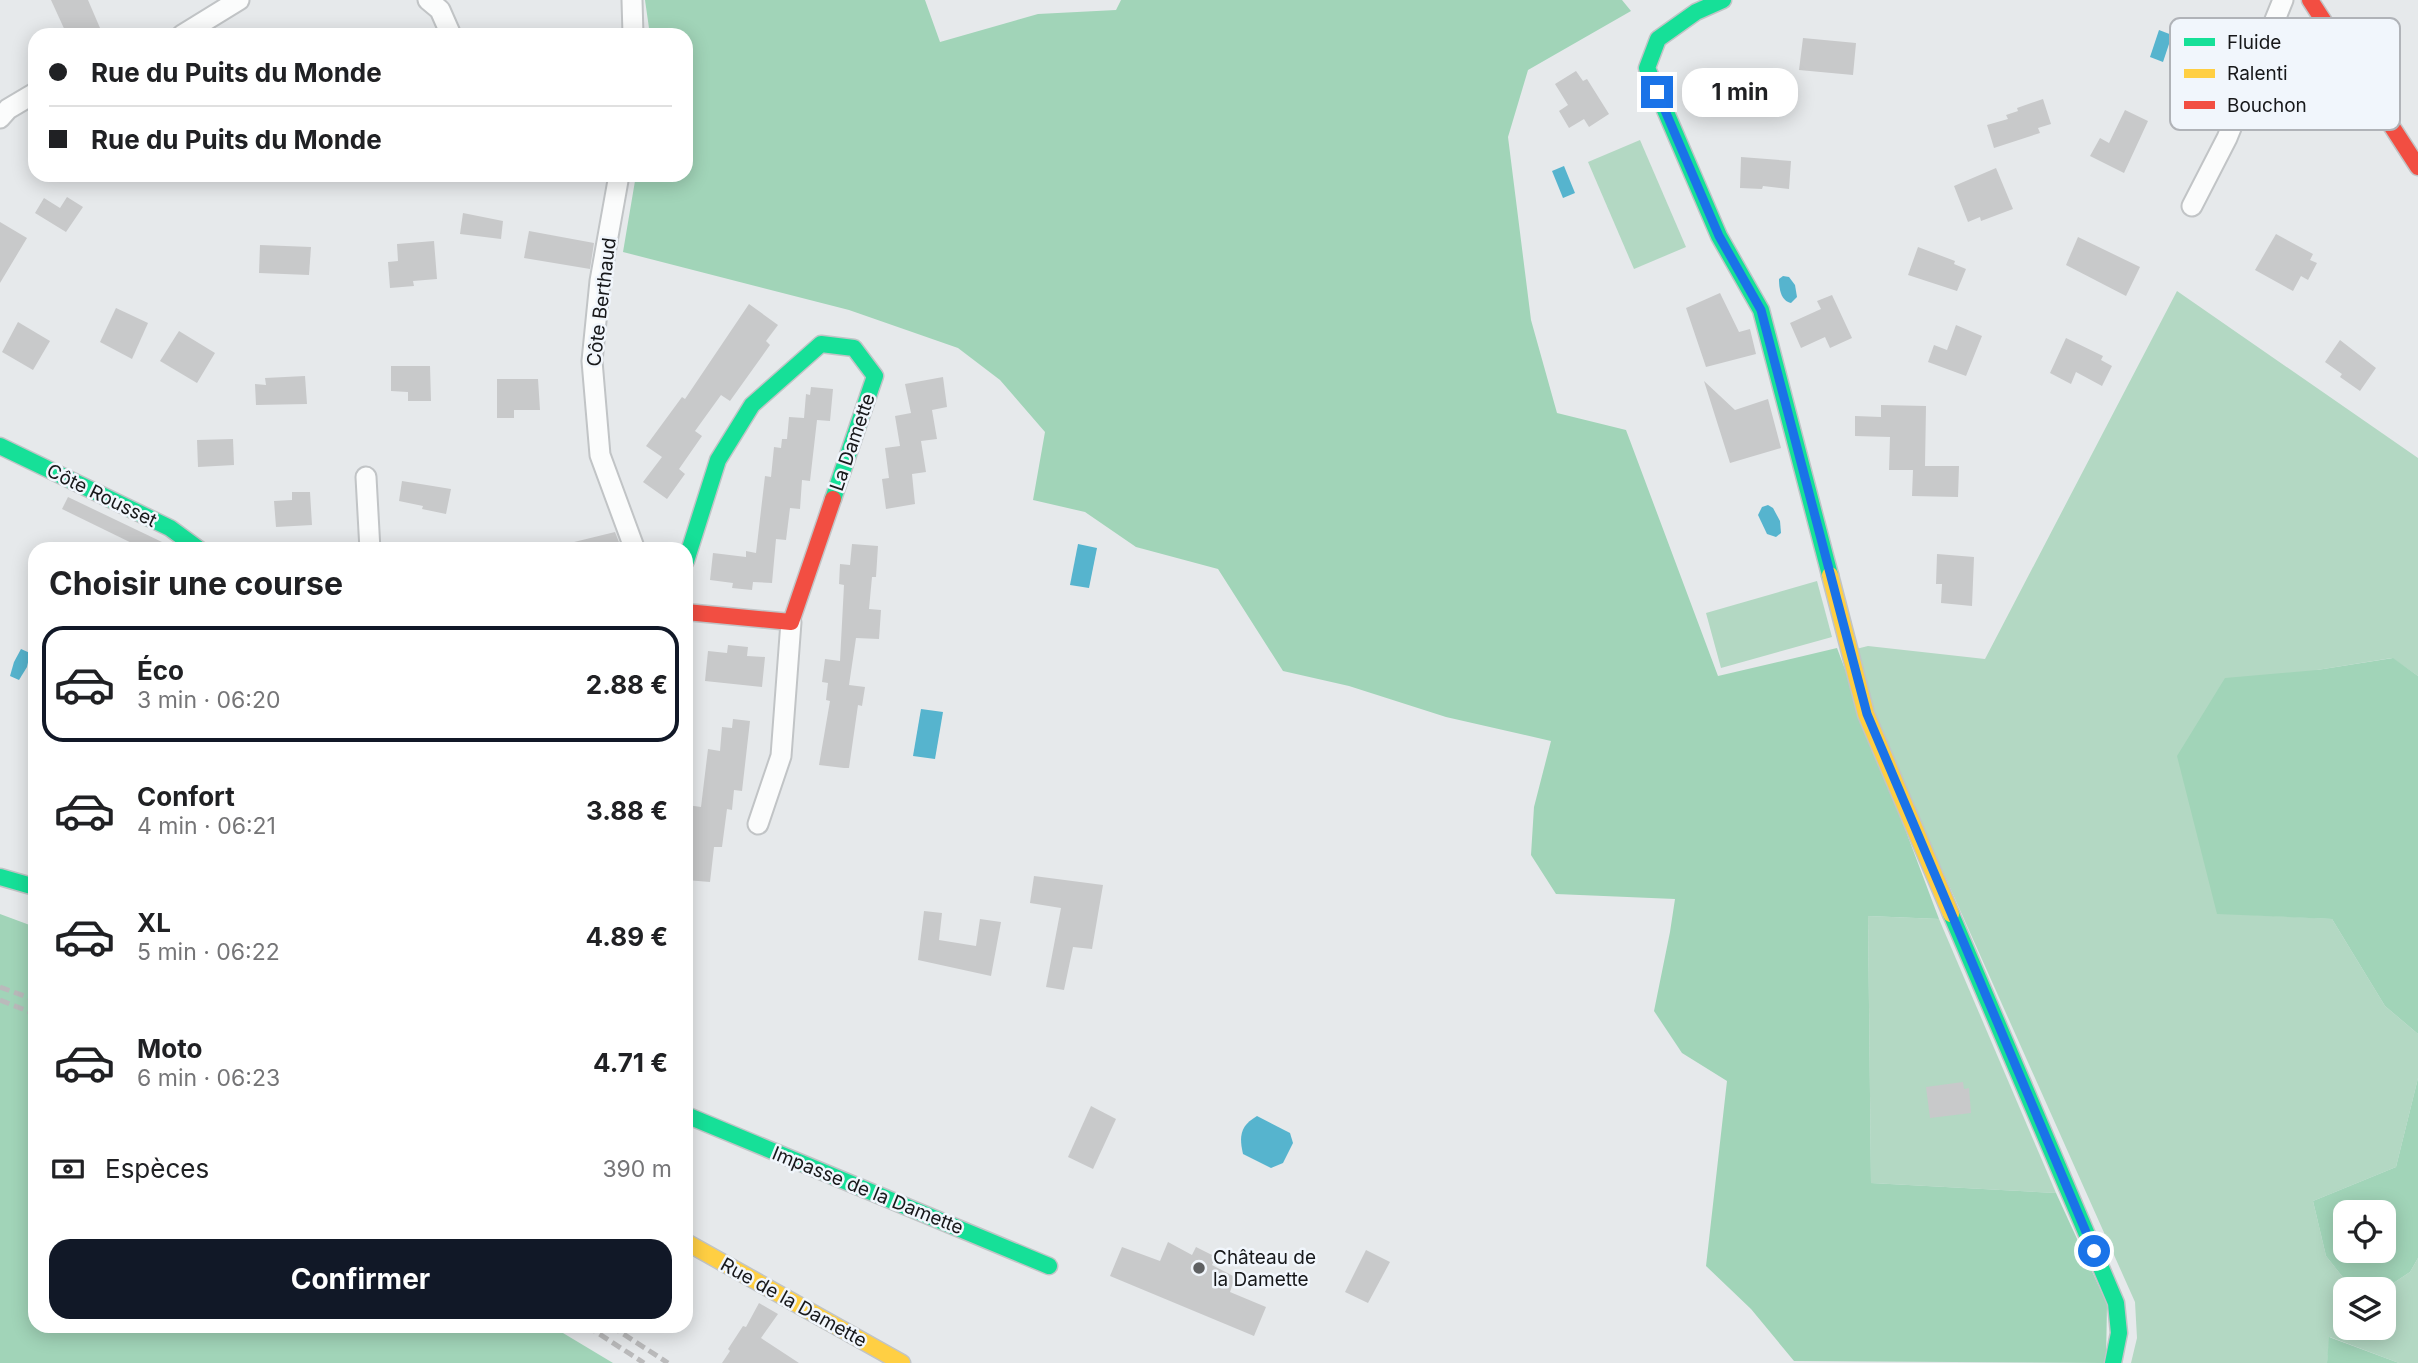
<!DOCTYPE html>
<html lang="fr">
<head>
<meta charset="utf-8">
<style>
  body { margin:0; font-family:Inter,sans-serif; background:#f2f2f2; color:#202124; height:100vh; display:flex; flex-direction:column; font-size:26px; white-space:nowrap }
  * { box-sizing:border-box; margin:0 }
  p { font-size:23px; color:#757577 }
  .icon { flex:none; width:38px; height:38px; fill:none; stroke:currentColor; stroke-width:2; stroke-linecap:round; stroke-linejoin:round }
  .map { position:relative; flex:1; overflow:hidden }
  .side { position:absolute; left:28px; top:542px; width:665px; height:791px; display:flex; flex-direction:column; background:#fff; border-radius:21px; box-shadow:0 4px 18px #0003 }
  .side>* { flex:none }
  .banner { position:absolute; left:28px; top:28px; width:665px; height:154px; border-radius:21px; box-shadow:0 4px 18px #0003; display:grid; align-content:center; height:154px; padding:0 21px; background:#fff }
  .tools { position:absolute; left:2333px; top:1200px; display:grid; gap:14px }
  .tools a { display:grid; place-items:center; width:63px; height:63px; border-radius:14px; background:#fff; box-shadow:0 4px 18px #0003; font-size:35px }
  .end { position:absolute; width:32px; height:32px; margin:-16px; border:9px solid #1a73e8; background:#fff; box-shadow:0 0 0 4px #fff }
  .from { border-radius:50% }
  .bubble { position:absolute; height:49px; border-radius:21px; background:#fff; box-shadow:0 4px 18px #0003; font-size:23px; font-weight:700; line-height:49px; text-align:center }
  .banner b { display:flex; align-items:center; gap:24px; height:66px; font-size:26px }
  .banner b+b { border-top:2px solid #e0e0e0 }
  .banner i { width:18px; height:18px; background:#202124 }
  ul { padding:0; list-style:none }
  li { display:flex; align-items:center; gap:21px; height:116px; margin:0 14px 10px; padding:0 7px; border:4px solid transparent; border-radius:21px }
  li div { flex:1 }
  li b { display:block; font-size:26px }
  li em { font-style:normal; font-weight:700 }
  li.on { border-color:#111827 }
  li>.icon { width:63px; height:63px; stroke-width:1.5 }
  h2 { padding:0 21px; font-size:32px; line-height:84px }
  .pay { display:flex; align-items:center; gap:18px; height:77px; padding:0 21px; font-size:26px }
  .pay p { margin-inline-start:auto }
  .primary-button { display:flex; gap:14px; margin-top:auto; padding:14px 21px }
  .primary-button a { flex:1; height:80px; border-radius:21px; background:#111827; color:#fff; font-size:28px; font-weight:700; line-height:80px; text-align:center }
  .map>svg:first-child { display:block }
  .green { fill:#b3d8c3 }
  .forest { fill:#a1d4b8; fill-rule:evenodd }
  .water { fill:#56b4ce }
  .building { fill:#c8c9ca }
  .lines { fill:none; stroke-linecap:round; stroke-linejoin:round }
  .street-casing { stroke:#c1c4c6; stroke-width:23 }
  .fast-casing { stroke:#c1c4c6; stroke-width:19 }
  .slow-casing { stroke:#c1c4c6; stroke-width:19 }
  .jam-casing { stroke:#c1c4c6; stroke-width:19 }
  .street { stroke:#fbfcfc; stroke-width:19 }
  .fast { stroke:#16e098; stroke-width:16 }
  .slow { stroke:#ffcf43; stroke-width:16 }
  .jam { stroke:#f24e42; stroke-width:16 }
  .rail { stroke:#bababb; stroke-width:5; stroke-dasharray:10 5; stroke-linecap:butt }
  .route { stroke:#1a73e8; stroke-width:9 }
  .poi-dot { fill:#5f6163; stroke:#f1f6fc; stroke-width:2.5 }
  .labels { text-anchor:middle; stroke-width:5; stroke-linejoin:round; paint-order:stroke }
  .street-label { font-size:19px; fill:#17181a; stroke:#f1f6fc }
  .poi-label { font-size:19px; fill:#17181a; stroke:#f1f6fc; text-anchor:start }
  .key { fill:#f1f6fc; stroke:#b0b3b8; stroke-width:2 }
  .key-label { font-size:19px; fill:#17181a }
</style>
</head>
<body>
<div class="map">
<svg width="2418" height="1363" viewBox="0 0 2418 1363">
  <rect width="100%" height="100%" fill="#e6e9eb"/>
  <!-- green -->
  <g class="green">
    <path d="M1640,140L1686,247L1634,269L1588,162Z"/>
    <path d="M2177,291L2418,458V676L2392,658L2317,670L2217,913L2332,919L2385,1006L2418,1034V1078L2396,1167L2313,1201L2326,1256L2353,1290H2345V1328H2384L2383,1290L2410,1272L2418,1258V1363H2399L2330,1337L2327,1363H2131L2137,1338L2135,1302L1872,713L1856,649L1868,646L1985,659Z"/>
    <path d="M1817,581L1832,637L1721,668L1706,613Z"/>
    <path d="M1868,916L1939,919L2056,1193L1871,1183Z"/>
  </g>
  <!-- forest -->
  <g class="forest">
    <path d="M645,0H925L940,42L1038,14L1116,10L1121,0H1622L1631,11L1528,70L1508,137L1531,320L1557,413L1626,430L1718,676L1837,648L1939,919L1868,916L1871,1183L2056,1193L2107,1304L2106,1363L1794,1361L1751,1309L1706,1266L1727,1081L1682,1053L1654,1011L1670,932L1675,899L1556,894L1531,855L1534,807L1551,741L1446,717L1349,686L1283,671L1218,569L1136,547L1085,512L1033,500L1045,432L1000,380L958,348L849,310L623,252L636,175H686V35H650Z"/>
    <path d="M2393,658L2418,676V1034L2385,1006L2332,919L2217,914L2177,756L2225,678L2317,670Z"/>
    <path d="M0,914L35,927V1326L553,1327L613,1363H0Z"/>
    <path d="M2418,1078V1258L2410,1272L2383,1290H2353L2326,1256L2313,1201L2396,1167ZM2345,1213H2384V1251H2345Z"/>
    <path d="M2329,1337L2399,1363H2327Z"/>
  </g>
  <!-- water -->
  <g class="water">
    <path d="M2159,30L2172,35L2163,62L2150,57Z"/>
    <path d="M1564,166L1575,193L1563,198L1552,171Z"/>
    <path d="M1783,276L1789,277L1795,285L1797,297L1791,303C1781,301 1779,289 1779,279Z"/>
    <path d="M1768,505L1773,508L1780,521L1781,533L1776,537L1767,534L1758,515L1762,507Z"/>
    <path d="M1078,544L1097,548L1089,588L1070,585Z"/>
    <path d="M21,649L30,653L27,667L19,680L10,676L14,662Z"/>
    <path d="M921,709L943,712L935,759L913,756Z"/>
    <path d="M1257,1116L1290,1133L1293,1143L1283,1163L1271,1168L1243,1154C1239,1136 1240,1126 1257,1116Z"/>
  </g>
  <!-- building -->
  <g class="building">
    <path d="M51,0H88L103,35H67Z"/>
    <path d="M2187,37L2216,47L2198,98L2169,88Z"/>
    <path d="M1803,38L1856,43L1853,75L1799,70Z"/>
    <path d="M1576,71L1583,81L1587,79L1609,114L1589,127L1584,119L1569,128L1559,111L1568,105L1555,84Z"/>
    <path d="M2043,99L2051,124L2038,128L2040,133L1994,148L1987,125L2008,119L2006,115L2018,111L2017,108Z"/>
    <path d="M2125,110L2148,121L2124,173L2090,156L2100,138L2109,143Z"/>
    <path d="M1741,157L1791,161L1789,189L1763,186L1762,189L1740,188Z"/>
    <path d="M1996,168L2013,209L1981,221L1980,217L1968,222L1954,186Z"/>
    <path d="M67,197L83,207L66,232L35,213L44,198L60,208Z"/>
    <path d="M463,213L503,221L501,239L460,234Z"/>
    <path d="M0,222L27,238L0,283Z"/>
    <path d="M529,231L594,243L590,269L524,258Z"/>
    <path d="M2276,234L2313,254L2310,260L2317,263L2308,280L2301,276L2293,291L2255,270Z"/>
    <path d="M2078,237L2140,267L2126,296L2066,265Z"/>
    <path d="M434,241L437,279L413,281L414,286L390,288L388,262L398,261L397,244Z"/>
    <path d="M260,245L311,247L309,275L259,273Z"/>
    <path d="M1918,247L1955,261L1954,264L1966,269L1957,291L1908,275Z"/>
    <path d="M1720,293L1739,332L1750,329L1756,354L1706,367L1686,308Z"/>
    <path d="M1832,295L1852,338L1830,348L1825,337L1801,348L1790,323L1821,309L1817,301Z"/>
    <path d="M749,304L778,325L766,341L770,345L730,401L721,395L695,431L702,436L679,469L685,474L667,499L643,482L662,457L646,446L682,397L685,399Z"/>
    <path d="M116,308L148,323L132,359L100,342Z"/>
    <path d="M18,322L50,341L33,370L2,352Z"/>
    <path d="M1956,325L1982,336L1966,376L1928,362L1934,345L1947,350Z"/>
    <path d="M179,331L215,353L197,383L160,361Z"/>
    <path d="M2066,338L2103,356L2101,360L2112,366L2102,386L2076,372L2071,384L2050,373Z"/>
    <path d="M2340,340L2376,368L2360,391L2340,377L2342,374L2325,362Z"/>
    <path d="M391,366H430L431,401H408V392L391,391Z"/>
    <path d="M305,376L307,404L256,405L255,384L266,385L265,378Z"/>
    <path d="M943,377L947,407L932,410L937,439L921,441L926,472L912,474L915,504L886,509L882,479L889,478L885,448L900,446L895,416L911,413L905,384Z"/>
    <path d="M497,379H538L540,410H514V418H497Z"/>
    <path d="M1704,381L1735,410L1768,399L1781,448L1730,463Z"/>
    <path d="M811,387L833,389L830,421L817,420L810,481L802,480L800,509L790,508L786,540L776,539L772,583L753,582L752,590L732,588L733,583L710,580L713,553L746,557V551L756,553L765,476L771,477L774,447L781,448L782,439H787L789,417L804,418L806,394L810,395Z"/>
    <path d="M1881,405L1926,406L1925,466H1959L1958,497L1912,496L1913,470H1889L1890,437L1855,436V416L1881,417Z"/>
    <path d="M233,439L234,465L198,467L197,440Z"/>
    <path d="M402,481L451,489L446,514L422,509L423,506L399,501Z"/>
    <path d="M292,492H310L312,525L276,527L274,501L292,500Z"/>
    <path d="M68,497L162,542L173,550H146L62,509Z"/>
    <path d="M615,532L622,550H571L570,543Z"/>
    <path d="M852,544L878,546L876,577H872L869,609L881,610L879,639L856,638L849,685L865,687L862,706L858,705L849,768H844L819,765L830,701L826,700L828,683L822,682L825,659L840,661L844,585L839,584L840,564L850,565Z"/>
    <path d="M1937,554L1974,557L1972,606L1941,603L1942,584H1936Z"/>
    <path d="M728,645L748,647L747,656L765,657L762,687L705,681L708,651L727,653Z"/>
    <path d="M733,719L750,721L742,791L734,790L732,810L727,809L722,847H714L710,882L686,880L687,805L701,807L708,749L720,751L722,727L732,728Z"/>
    <path d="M1034,876L1103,885L1092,949L1073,947L1064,990L1046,987L1061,908L1030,903Z"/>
    <path d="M924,911L942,913L939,940L976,946L980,919L1001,922L991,976L918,960Z"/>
    <path d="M1963,1082L1964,1089L1969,1088L1971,1113L1930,1118L1926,1087Z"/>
    <path d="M1091,1106L1116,1119L1093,1169L1068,1157Z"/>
    <path d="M1168,1242L1192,1255L1196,1247L1216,1257L1212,1265L1235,1277L1230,1292L1266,1307L1254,1336L1110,1276L1122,1247L1160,1261Z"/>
    <path d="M1366,1250L1390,1262L1368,1303L1345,1292Z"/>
    <path d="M759,1303L778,1314L761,1338L799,1363H722L730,1351L728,1349L743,1326L746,1327Z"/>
  </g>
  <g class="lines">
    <!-- street casing -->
    <g class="street-casing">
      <g id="street">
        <path d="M428,0L440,10L451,35"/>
        <path d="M632,0L633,35"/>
        <path d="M182,35L239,0"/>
        <path d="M0,118L8,109L35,93"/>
        <path d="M619,175L600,281L592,361L600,455L635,550"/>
        <path d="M2192,206L2227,138L2283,0"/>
        <path d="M366,477L370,550"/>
        <path d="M758,824L781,756L791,622"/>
      </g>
    </g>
    <!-- fast casing -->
    <g class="fast-casing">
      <g id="fast">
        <path d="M1723,0L1696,12L1658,39L1647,68L1719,236L1761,310L1830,575"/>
        <path d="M0,446L170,528L200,550"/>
        <path d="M686,561L718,460L752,405L821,344L854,348L875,376L833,499"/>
        <path d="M0,877L35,887"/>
        <path d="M1951,914L2116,1303L2119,1333L2113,1363"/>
        <path d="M686,1115L1049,1266"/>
      </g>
    </g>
    <!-- slow casing -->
    <g class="slow-casing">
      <g id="slow">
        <path d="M1830,575L1866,714L1951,914"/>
        <path d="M686,1242L902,1363"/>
      </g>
    </g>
    <!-- jam casing -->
    <g class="jam-casing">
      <g id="jam">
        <path d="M2310,0L2418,167"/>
        <path d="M686,612L791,622L833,499"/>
      </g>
    </g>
    <!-- street -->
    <use href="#street" class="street"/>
    <!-- fast -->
    <use href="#fast" class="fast"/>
    <!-- slow -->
    <use href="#slow" class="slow"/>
    <!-- jam -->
    <use href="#jam" class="jam"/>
    <!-- rail -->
    <g class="rail">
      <path d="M0,987L35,1000"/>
      <path d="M0,1000L35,1014"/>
      <path d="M587,1326L644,1363"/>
      <path d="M611,1326L668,1363"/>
    </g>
  </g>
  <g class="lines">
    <!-- route -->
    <path class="route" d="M1657,92L1719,236L1761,310L1867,714L2094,1251"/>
  </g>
  <!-- markers -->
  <circle class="poi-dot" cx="1199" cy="1268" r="7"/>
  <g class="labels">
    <!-- street labels -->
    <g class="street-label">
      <text transform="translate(601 302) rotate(-83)" y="7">Côte Berthaud</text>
      <text transform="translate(852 442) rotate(-71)" y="7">La Damette</text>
      <text transform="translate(102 495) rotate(26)" y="7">Côte Rousset</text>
      <text transform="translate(868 1190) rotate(22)" y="7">Impasse de la Damette</text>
      <text transform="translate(794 1302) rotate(29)" y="7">Rue de la Damette</text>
    </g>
    <!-- poi labels -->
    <g class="poi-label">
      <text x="1213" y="1264">Château de<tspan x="1213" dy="22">la Damette</tspan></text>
    </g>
  </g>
  <!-- legend -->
  <rect x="2170" y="18" width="230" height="112" rx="10" class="key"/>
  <rect x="2184" y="38" width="31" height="8" fill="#16e098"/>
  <rect x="2184" y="69" width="31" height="9" fill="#ffcf43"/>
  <rect x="2184" y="101" width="31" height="8" fill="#f24e42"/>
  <g class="key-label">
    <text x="2227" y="49">Fluide</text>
    <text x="2227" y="80">Ralenti</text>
    <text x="2227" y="112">Bouchon</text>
  </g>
</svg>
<div class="tools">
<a><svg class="icon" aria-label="locate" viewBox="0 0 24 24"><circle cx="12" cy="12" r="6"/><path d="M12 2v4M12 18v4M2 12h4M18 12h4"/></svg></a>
<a><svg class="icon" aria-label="layers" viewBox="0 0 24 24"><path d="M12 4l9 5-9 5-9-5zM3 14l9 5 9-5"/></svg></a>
</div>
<i class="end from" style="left:2094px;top:1251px"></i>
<i class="end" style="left:1657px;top:92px"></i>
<div class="bubble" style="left:1682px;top:68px;width:116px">1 min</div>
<div class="banner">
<b><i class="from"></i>Rue du Puits du Monde</b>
<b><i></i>Rue du Puits du Monde</b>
</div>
<section class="side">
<h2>Choisir une course</h2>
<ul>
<li class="on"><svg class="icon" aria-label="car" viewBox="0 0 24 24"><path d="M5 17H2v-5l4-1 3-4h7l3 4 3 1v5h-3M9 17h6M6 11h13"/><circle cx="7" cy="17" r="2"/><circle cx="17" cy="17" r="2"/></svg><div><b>Éco</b><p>3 min · 06:20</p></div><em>2.88 €</em></li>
<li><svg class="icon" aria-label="car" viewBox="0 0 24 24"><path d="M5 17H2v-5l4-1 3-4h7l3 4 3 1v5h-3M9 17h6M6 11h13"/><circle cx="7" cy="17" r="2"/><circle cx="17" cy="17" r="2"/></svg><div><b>Confort</b><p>4 min · 06:21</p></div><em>3.88 €</em></li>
<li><svg class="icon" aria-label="car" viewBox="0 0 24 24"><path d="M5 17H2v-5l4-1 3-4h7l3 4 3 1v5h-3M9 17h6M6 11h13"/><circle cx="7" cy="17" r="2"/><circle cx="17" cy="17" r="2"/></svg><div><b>XL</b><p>5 min · 06:22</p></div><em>4.89 €</em></li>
<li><svg class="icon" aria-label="car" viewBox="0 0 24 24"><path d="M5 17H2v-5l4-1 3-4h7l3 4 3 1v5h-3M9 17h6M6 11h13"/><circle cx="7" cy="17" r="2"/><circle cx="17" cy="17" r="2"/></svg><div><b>Moto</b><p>6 min · 06:23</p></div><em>4.71 €</em></li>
</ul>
<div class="pay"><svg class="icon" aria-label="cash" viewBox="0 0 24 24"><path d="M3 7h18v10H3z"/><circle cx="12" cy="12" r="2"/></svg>Espèces<p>390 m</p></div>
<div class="primary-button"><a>Confirmer</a></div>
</section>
</div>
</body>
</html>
